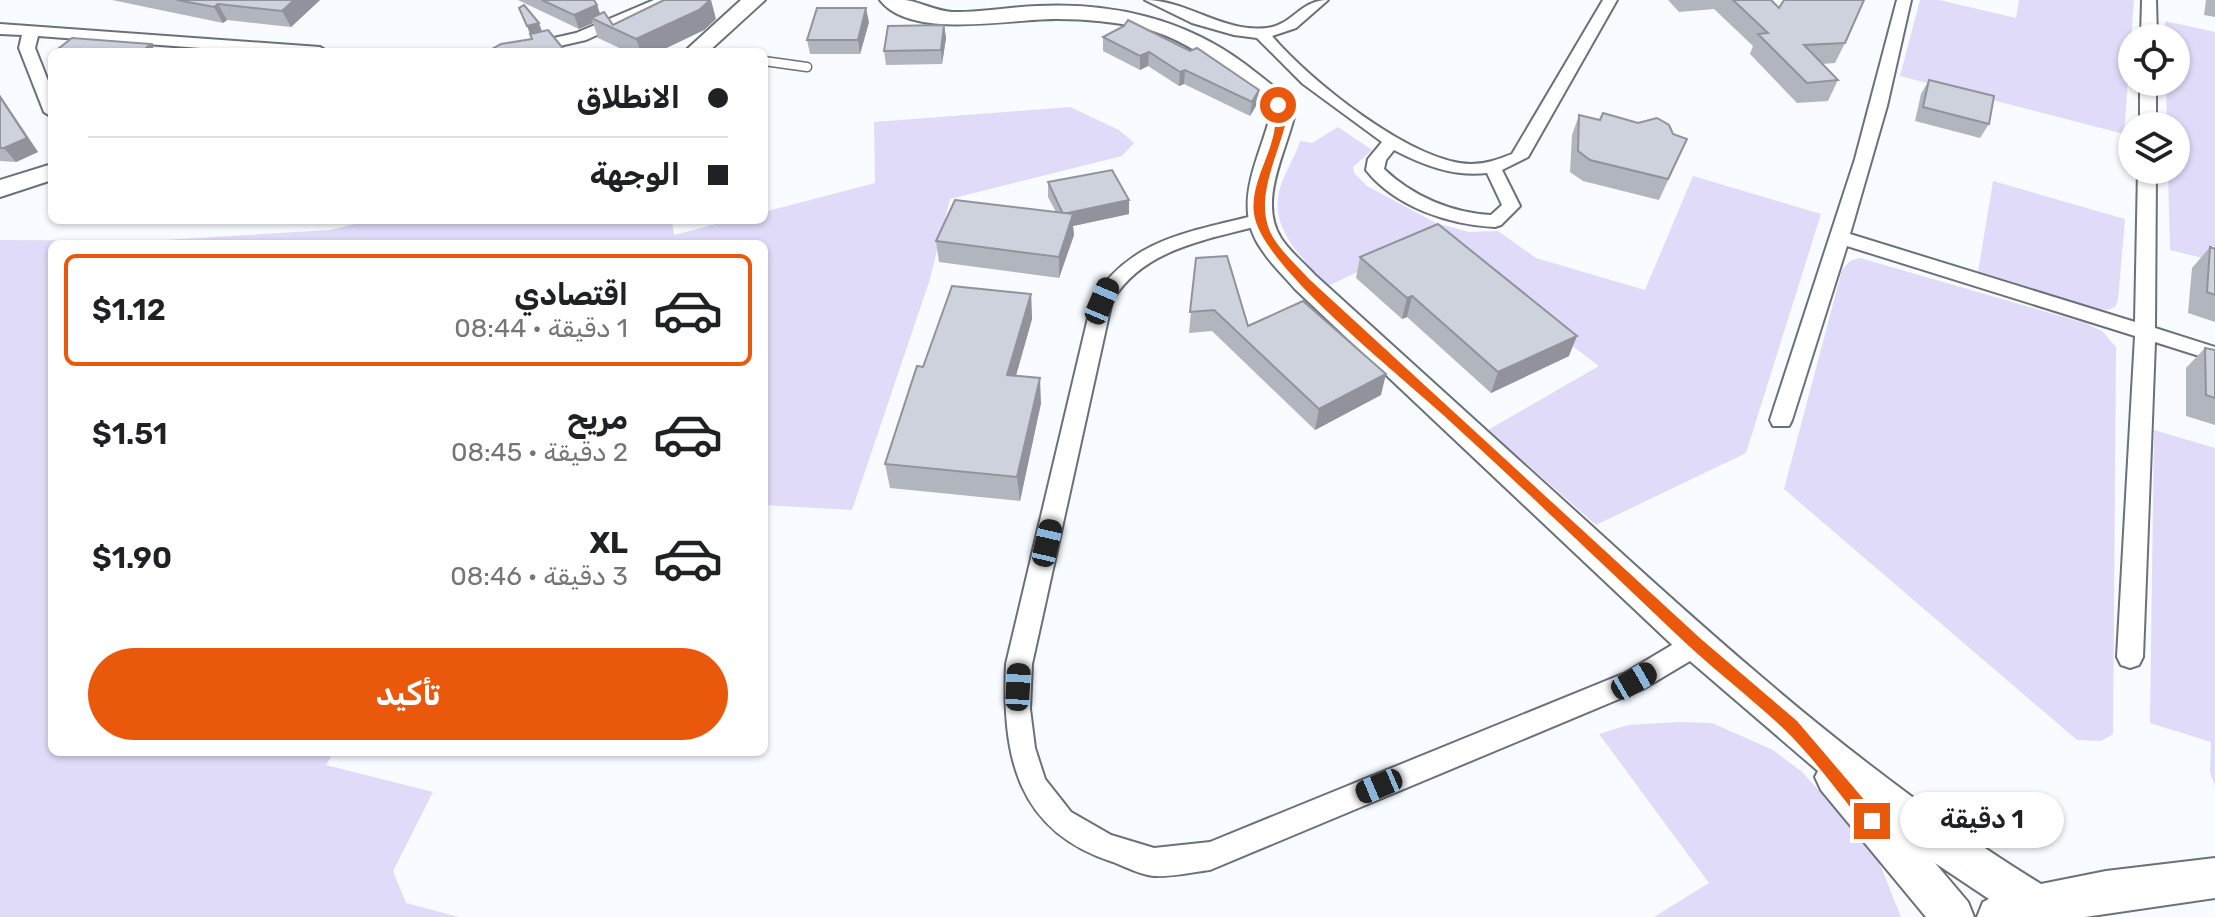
<!DOCTYPE html>
<html lang="ar">
<head>
<meta charset="utf-8">
<style>
  body { margin:0; font-family:Rubik,Vazirmatn,sans-serif; background:#f2f2f2; color:#202124; direction:rtl; height:100vh; display:flex; flex-direction:column; font-size:30px; white-space:nowrap }
  * { box-sizing:border-box; margin:0 }
  p { font-size:26px; color:#757577 }
  .icon { flex:none; width:44px; height:44px; fill:none; stroke:currentColor; stroke-width:2; stroke-linecap:round; stroke-linejoin:round }
  .map { position:relative; flex:1; overflow:hidden; direction:ltr }
  .drawer { position:absolute; left:48px; top:240px; width:720px; height:516px; display:flex; flex-direction:column; background:#fff; border-radius:12px; box-shadow:0 2px 6px #0004; direction:rtl }
  .drawer>* { flex:none }
  .top-card { position:absolute; left:48px; top:48px; width:720px; height:176px; border-radius:12px; box-shadow:0 2px 6px #0004; direction:rtl; display:grid; align-content:center; height:176px; padding:0 40px; background:#fff }
  .tools { position:absolute; left:2118px; top:24px; display:grid; gap:16px }
  .tools a { display:grid; place-items:center; width:72px; height:72px; border-radius:50%; background:#fff; box-shadow:0 2px 6px #0004; font-size:40px }
  .end { position:absolute; width:36px; height:36px; margin:-18px; border:10px solid #ea580c; background:#fff; box-shadow:0 0 0 4px #fff }
  .from { border-radius:50% }
  .bubble { position:absolute; height:56px; border-radius:28px; background:#fff; box-shadow:0 2px 6px #0004; font-size:26px; font-weight:600; line-height:56px; text-align:center; direction:rtl }
  .car { position:absolute; width:24px; height:48px; margin:-24px -12px; border-radius:10px; box-shadow:0 0 6px 2px #0007; background:linear-gradient(#222 24%,#8ab4d8 0 40%,#222 0 76%,#8ab4d8 0 86%,#222 0) }
  .top-card b { display:flex; align-items:center; gap:28px; height:76px; font-size:30px }
  .top-card b+b { border-top:2px solid #e0e0e0 }
  .top-card i { width:20px; height:20px; background:#202124 }
  ul { padding:14px 0 0; list-style:none }
  li { display:flex; align-items:center; gap:24px; height:112px; margin:0 16px 12px; padding:0 24px; border:4px solid transparent; border-radius:12px }
  li div { flex:1 }
  li b { display:block; font-size:30px }
  li em { font-style:normal; font-weight:600 }
  li.on { border-color:#ea580c }
  li>.icon { width:72px; height:72px; stroke-width:1.5 }
  .primary-button { display:flex; gap:16px; margin-top:auto; padding:16px 40px }
  .primary-button a { flex:1; height:92px; border-radius:48px; background:#ea580c; color:#fff; font-size:32px; font-weight:600; line-height:92px; text-align:center }
  .map>svg:first-child { display:block }
  .green { fill:#dfdbf8 }
  .lines { fill:none; stroke-linecap:round; stroke-linejoin:round }
  .lane-casing { stroke:#697179; stroke-width:11 }
  .street-casing { stroke:#697179; stroke-width:4 }
  .secondary-casing { stroke:#697179; stroke-width:4 }
  .lane { stroke:#fff; stroke-width:8 }
  .street { fill:#fff; fill-rule:evenodd }
  .secondary { fill:#fff; fill-rule:evenodd }
  .wall { fill:#b1b5be }
  .shaded-wall { fill:#90939b }
  .building { fill:#ced2dd; stroke:#90939b; stroke-width:2 }
  .route { fill:#ea580c }
</style>
</head>
<body>
<div class="map">
<svg width="2215" height="917" viewBox="0 0 2215 917">
  <rect width="100%" height="100%" fill="#f8fbff"/>
  <!-- green -->
  <g class="green">
    <path d="M1920,0H1939L2016,18L2019,0H2134L2124,134L1900,76Z"/>
    <path d="M2165,21L2215,32V261L2170,250L2168,170H2176V126H2167L2166,82H2176V38H2165Z"/>
    <path d="M1070,107L1119,130L1134,143L1122,156L950,199L930,279L852,510L764,505V244H52V752H334L326,765L433,792L393,871L406,903L459,917H0V240L149,241L330,230L371,220H672L674,235L732,220H764V212L875,183L874,122Z"/>
    <path d="M1338,127L1372,150L1353,167L1354,173L1367,186L1436,223L1469,232L1498,231L1536,258L1645,290L1693,176L1821,214L1746,453L1596,525L1488,430L1599,366L1429,238L1328,286C1303,258 1268,229 1280,188C1285,171 1295,158 1300,141L1312,143Z"/>
    <path d="M1993,181L2125,219L2118,300L2115,307L2107,310L2090,308L1978,272Z"/>
    <path d="M1860,258L2085,323L2102,331L2116,347L2113,734L2101,741L2077,740L1784,489L1842,270L1850,261Z"/>
    <path d="M2154,430L2215,448V786L2210,772L2211,742L2150,723Z"/>
    <path d="M1678,722L1712,723L1773,750L1802,772L1875,852L1901,917H1654L1709,883L1599,734L1628,725Z"/>
  </g>
  <g class="lines">
    <!-- lane casing -->
    <g class="lane-casing">
      <path id="lane" d="M764,61L807,67"/>
    </g>
    <!-- street casing -->
    <g class="street-casing">
      <g id="street">
        <path d="M654,0H674L586,40L533,52H503L505,49L576,33Z"/>
        <path d="M1145,0C1187,0 1223,33 1267,28C1293,25 1300,0 1328,0L1296,28L1272,36C1309,80 1412,163 1471,164C1486,164 1499,159 1512,154L1603,0H1617L1528,157L1502,170L1520,206L1501,225L1495,227C1450,225 1395,207 1366,170L1368,159L1382,142L1303,84L1257,38L1234,35L1192,23ZM1394,150C1423,165 1453,177 1487,173L1502,205L1491,215C1452,213 1412,196 1384,169L1386,160Z"/>
        <path d="M1897,0H1911L1887,106L1850,234L2135,322L2138,170H2156L2155,328L2215,347V361L2155,342L2143,657L2139,665L2130,668L2121,665L2117,657L2135,336L1847,246L1792,420L1789,426H1773L1770,420L1855,159Z"/>
        <path d="M2142,0H2156L2157,38H2141Z"/>
        <path d="M0,24L320,47L328,52H255L38,36L35,48L52,91V117L44,112L19,48L22,35L0,34Z"/>
        <rect x="2140" y="82" width="16" height="44"/>
        <path d="M1260,214L1266,216L1269,220L1266,224C1211,239 1144,247 1112,301L1032,664L1030,709L1035,748L1045,779L1071,812L1111,835L1154,848L1210,842L1625,673L1687,636L1696,633L1705,636L1708,644L1705,652L1643,689L1210,870C1193,872 1172,877 1154,876C1141,875 1126,867 1113,862C1016,831 1002,755 1006,664L1092,301C1131,237 1192,232 1260,214Z"/>
      </g>
    </g>
    <!-- secondary casing -->
    <g class="secondary-casing">
      <g id="secondary">
        <path d="M741,0H765L708,52H684Z"/>
        <path d="M880,0C888,0 897,0 905,0C921,2 935,11 952,12C980,13 1009,7 1037,6C1112,2 1185,19 1245,64C1265,80 1286,92 1294,117C1285,154 1258,202 1281,238C1290,252 1304,263 1315,275C1412,363 1509,451 1606,539C1743,664 1883,787 2041,884L2106,871L2215,858V898L2085,917H1977L1983,902L1989,899L1935,863L1968,902L1974,917H1926L1821,790L1815,777L1818,771L1683,655L1295,289C1284,276 1271,264 1262,250C1231,207 1258,162 1270,117C1263,97 1245,87 1229,74C1203,54 1175,36 1143,28C1115,22 1086,19 1058,19C1013,18 911,41 880,0Z"/>
        <path d="M52,164V180L0,197V180Z"/>
      </g>
    </g>
    <!-- lane -->
    <use href="#lane" class="lane"/>
    <!-- street -->
    <use href="#street" class="street"/>
    <!-- secondary -->
    <use href="#secondary" class="secondary"/>
  </g>
  <!-- wall -->
  <g class="wall">
    <path d="M112,0H320L291,27L227,20L223,23Z"/>
    <path d="M518,0H594L597,5L600,14L613,25L716,19L704,30L658,52H628L598,38L593,23L579,29Z"/>
    <path d="M1668,0H1771L1779,8L1845,43L1835,63L1822,64L1838,80L1828,101L1797,103L1750,54L1753,46L1714,9L1679,12Z"/>
    <path d="M2206,0H2215V17L2204,15Z"/>
    <path d="M869,22L860,54H810L807,40Z"/>
    <path d="M944,25L946,38L942,64L886,65L884,51Z"/>
    <path d="M1124,26L1259,90L1257,104L1250,116L1184,84L1179,86L1148,66L1140,70L1103,51V37Z"/>
    <path d="M1929,80L1989,124L1980,138L1915,121L1921,94Z"/>
    <path d="M0,95L38,152L16,162L0,161Z"/>
    <path d="M1579,115L1678,159L1659,200L1583,181L1570,172L1572,135Z"/>
    <path d="M1048,182L1129,200V214L1073,226L1074,235L1059,278L939,262L936,241L1056,212L1048,197Z"/>
    <path d="M2210,247L2215,249V322L2188,313L2192,268Z"/>
    <path d="M1360,257L1569,356L1491,393L1407,317L1402,319L1356,278Z"/>
    <path d="M1196,258L1248,326L1381,395L1315,430L1212,331L1189,333Z"/>
    <path d="M1031,294L1032,319L1016,376L1041,403L1020,501L890,488L885,464L923,367Z"/>
    <path d="M2205,348L2215,350V425L2186,416V368Z"/>
  </g>
  <!-- shaded-wall -->
  <g class="shaded-wall">
    <path d="M294,0H320L291,27L282,11Z"/>
    <path d="M710,0H711L716,19L704,30L658,52H641L636,39Z"/>
    <path d="M218,4L227,20L223,23L214,7Z"/>
    <path d="M597,5L602,19L591,18L593,23L579,29L574,15Z"/>
    <path d="M866,8L869,22L860,54L858,40Z"/>
    <path d="M539,23L544,37L532,40L527,26Z"/>
    <path d="M944,25L946,38L942,64L941,50Z"/>
    <path d="M151,44L156,52H141Z"/>
    <path d="M1149,52L1148,66L1140,70V56Z"/>
    <path d="M1185,70L1184,84L1179,86L1180,72Z"/>
    <path d="M1259,90L1257,104L1250,116L1252,102Z"/>
    <path d="M0,95L38,152L16,162L4,148Z"/>
    <path d="M1129,200V214L1073,226L1074,235L1059,278V257L1063,214Z"/>
    <path d="M1031,294L1032,319L1009,400L1007,375Z"/>
    <path d="M1412,296L1407,317L1402,319L1407,298Z"/>
    <path d="M1577,336L1569,356L1491,393L1498,372Z"/>
    <path d="M1386,374L1381,395L1315,430L1319,409Z"/>
    <path d="M1040,378L1041,403L1020,501L1017,477Z"/>
  </g>
  <!-- building -->
  <g class="building">
    <path d="M177,0H294L282,11L218,4L214,7Z"/>
    <path d="M542,0H594L597,5L574,15Z"/>
    <path d="M664,0H710L699,10L636,39L591,18L604,12L613,25Z"/>
    <path d="M1733,0H1771L1779,8L1784,0H1864L1845,43L1804,45L1838,80L1807,83L1758,34L1768,33Z"/>
    <path d="M524,5L539,23L527,26L519,8Z"/>
    <path d="M817,8H866L858,40H807Z"/>
    <path d="M1128,20L1190,51L1197,48L1259,90L1252,102L1185,70L1180,72L1149,52L1140,56L1103,37L1124,26Z"/>
    <path d="M944,25L941,50L884,51L888,26Z"/>
    <path d="M548,30L566,52H493L492,49L501,44L532,39L530,34Z"/>
    <path d="M72,38L151,44L141,52H54Z"/>
    <path d="M1929,80L1994,96L1989,124L1923,107Z"/>
    <path d="M0,97L27,138L4,148H0Z"/>
    <path d="M1603,113L1638,123L1657,118L1669,125L1673,134L1687,139L1668,179L1590,160L1578,151L1579,115L1600,120Z"/>
    <path d="M1112,170L1129,200L1063,214L1048,182Z"/>
    <path d="M955,200L1073,214L1059,257L936,241Z"/>
    <path d="M1438,224L1577,336L1498,372L1412,296L1407,298L1360,257Z"/>
    <path d="M2210,247L2215,249V295L2207,292Z"/>
    <path d="M1227,256L1248,326L1303,301L1386,374L1319,409L1214,310L1190,312L1196,258Z"/>
    <path d="M952,286L1031,294L1007,375L1040,378L1017,477L885,464L917,366L923,367Z"/>
    <path d="M2205,348L2215,350V398L2206,395Z"/>
  </g>
  <!-- route -->
  <path class="route" d="M1278,102L1283,105L1287,117C1279,157 1249,204 1276,242C1285,255 1298,267 1309,279L1701,639L1797,721L1878,816V827H1866C1840,795 1814,758 1784,729C1749,696 1710,667 1675,633C1597,559 1520,485 1441,413C1397,373 1272,273 1256,222C1243,183 1284,145 1274,105Z"/>
</svg>
<div class="tools">
<a><svg class="icon" aria-label="locate" viewBox="0 0 24 24"><circle cx="12" cy="12" r="6"/><path d="M12 2v4M12 18v4M2 12h4M18 12h4"/></svg></a>
<a><svg class="icon" aria-label="layers" viewBox="0 0 24 24"><path d="M12 4l9 5-9 5-9-5zM3 14l9 5 9-5"/></svg></a>
</div>
<i class="end from" style="left:1278px;top:105px"></i>
<i class="end" style="left:1872px;top:821px"></i>
<div class="bubble" style="left:1900px;top:792px;width:164px">1 دقيقة</div>
<i class="car" style="left:1102px;top:301px;rotate:23deg"></i>
<i class="car" style="left:1047px;top:543px;rotate:13deg"></i>
<i class="car" style="left:1634px;top:681px;rotate:60deg"></i>
<i class="car" style="left:1018px;top:687px;rotate:3deg"></i>
<i class="car" style="left:1379px;top:786px;rotate:247deg"></i>
<div class="top-card">
<b><i class="from"></i>الانطلاق</b>
<b><i></i>الوجهة</b>
</div>
<section class="drawer">
<ul>
<li class="on"><svg class="icon" aria-label="car" viewBox="0 0 24 24"><path d="M5 17H2v-5l4-1 3-4h7l3 4 3 1v5h-3M9 17h6M6 11h13"/><circle cx="7" cy="17" r="2"/><circle cx="17" cy="17" r="2"/></svg><div><b>اقتصادي</b><p>1 دقيقة · 08:44</p></div><em>$1.12</em></li>
<li><svg class="icon" aria-label="car" viewBox="0 0 24 24"><path d="M5 17H2v-5l4-1 3-4h7l3 4 3 1v5h-3M9 17h6M6 11h13"/><circle cx="7" cy="17" r="2"/><circle cx="17" cy="17" r="2"/></svg><div><b>مريح</b><p>2 دقيقة · 08:45</p></div><em>$1.51</em></li>
<li><svg class="icon" aria-label="car" viewBox="0 0 24 24"><path d="M5 17H2v-5l4-1 3-4h7l3 4 3 1v5h-3M9 17h6M6 11h13"/><circle cx="7" cy="17" r="2"/><circle cx="17" cy="17" r="2"/></svg><div><b>XL</b><p>3 دقيقة · 08:46</p></div><em>$1.90</em></li>
</ul>
<div class="primary-button"><a>تأكيد</a></div>
</section>
</div>
</body>
</html>
